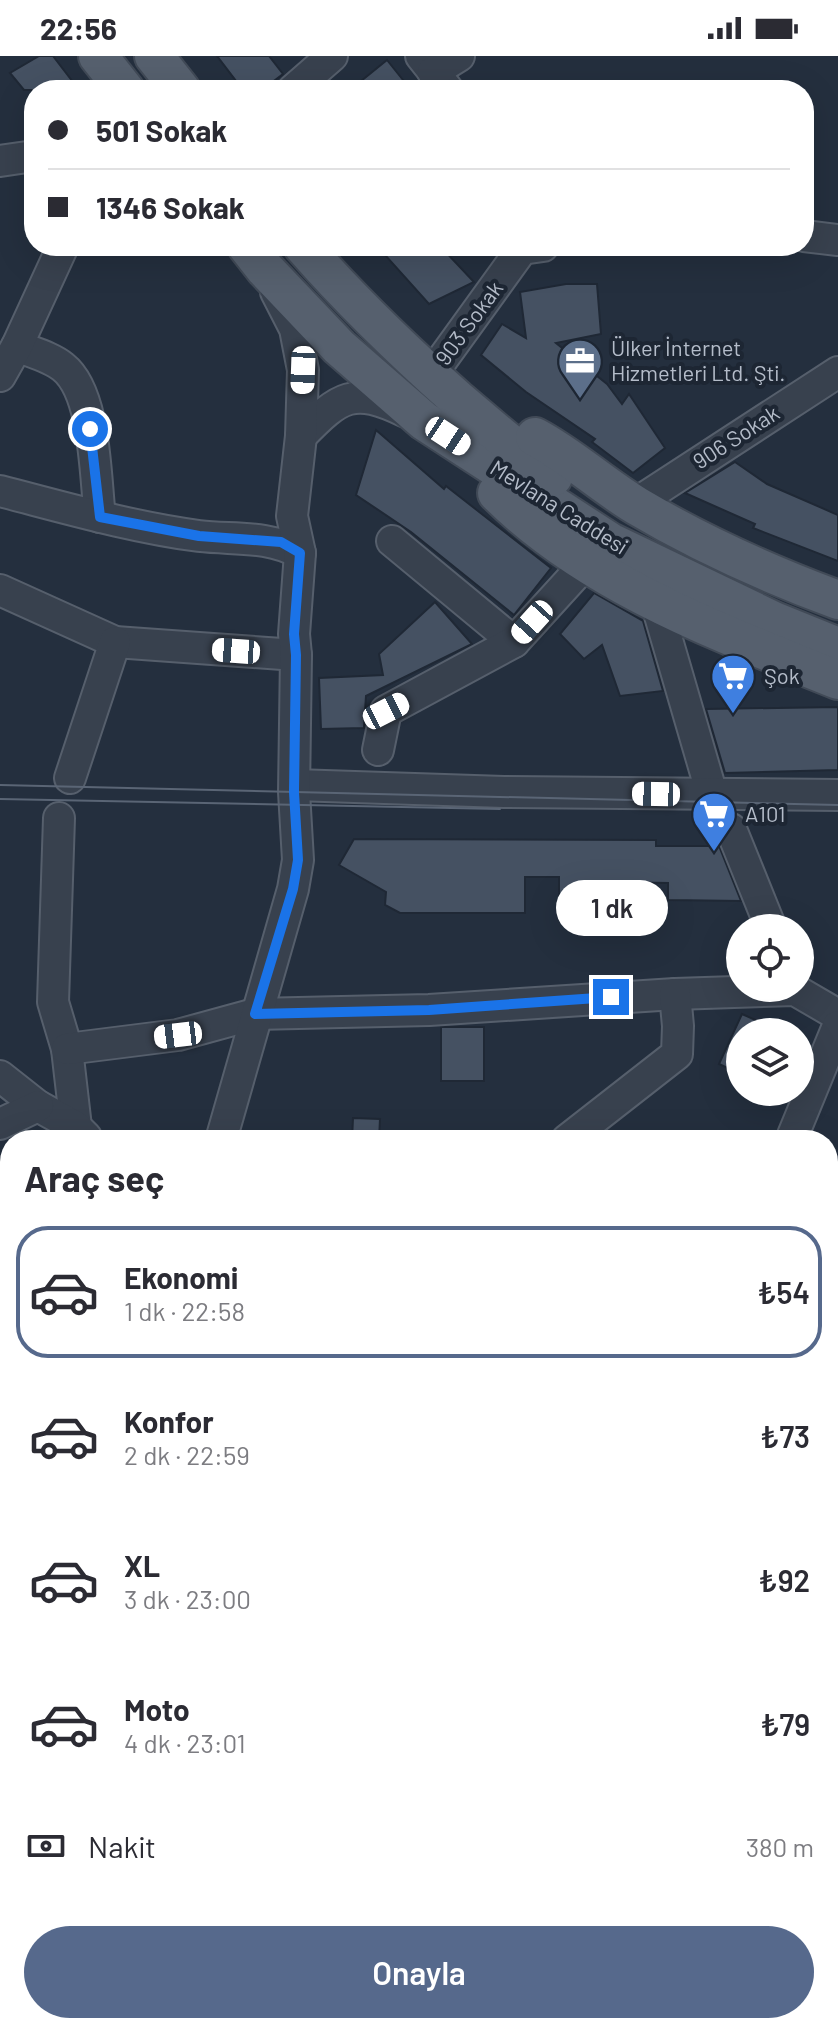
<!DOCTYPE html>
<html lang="tr">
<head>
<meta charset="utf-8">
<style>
  body { margin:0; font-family:Barlow,sans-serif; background:#f7f7f7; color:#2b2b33; height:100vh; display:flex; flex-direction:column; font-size:30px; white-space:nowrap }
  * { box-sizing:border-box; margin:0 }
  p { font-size:26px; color:#7c7c81 }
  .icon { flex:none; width:44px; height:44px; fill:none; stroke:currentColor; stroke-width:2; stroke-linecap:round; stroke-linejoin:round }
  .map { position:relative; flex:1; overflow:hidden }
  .side { position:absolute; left:0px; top:1074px; width:838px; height:904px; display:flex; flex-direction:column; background:#fff; border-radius:32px 32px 0 0; box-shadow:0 8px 32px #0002 }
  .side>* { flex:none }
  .hud { position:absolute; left:24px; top:24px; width:790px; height:176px; border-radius:32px; box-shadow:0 8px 32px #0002; display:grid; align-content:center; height:176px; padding:0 24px; background:#fff }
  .fabs { position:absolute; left:726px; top:858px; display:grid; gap:16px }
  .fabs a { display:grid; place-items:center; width:88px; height:88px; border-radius:50%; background:#fff; box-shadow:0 8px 32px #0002; font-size:40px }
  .end { position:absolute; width:36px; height:36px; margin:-18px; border:10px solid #1a73e8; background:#fff; box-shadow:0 0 0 4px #fff }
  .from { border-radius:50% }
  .bubble { position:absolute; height:56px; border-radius:28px; background:#fff; box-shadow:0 8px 32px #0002; font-size:26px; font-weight:600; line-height:56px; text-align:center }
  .car { position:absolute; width:24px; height:48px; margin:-24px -12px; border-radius:10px; box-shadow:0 0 6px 2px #0007; background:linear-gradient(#fff 24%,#345 0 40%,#fff 0 76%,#345 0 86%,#fff 0) }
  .hud b { display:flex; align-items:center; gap:28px; height:76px; font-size:30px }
  .hud b+b { border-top:2px solid #e1e1e2 }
  .hud i { width:20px; height:20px; background:#2b2b33 }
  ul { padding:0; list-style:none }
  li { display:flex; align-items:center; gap:24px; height:132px; margin:0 16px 12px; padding:0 8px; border:4px solid transparent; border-radius:32px }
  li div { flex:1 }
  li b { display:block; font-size:30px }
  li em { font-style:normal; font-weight:600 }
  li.selected { border-color:#56698c }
  li>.icon { width:72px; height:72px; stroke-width:1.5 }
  h2 { padding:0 24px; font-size:36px; line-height:96px }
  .pay { display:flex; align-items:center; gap:20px; height:88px; padding:0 24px; font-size:30px }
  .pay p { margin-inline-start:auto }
  .cta { display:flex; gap:16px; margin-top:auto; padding:16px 24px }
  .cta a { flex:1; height:92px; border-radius:48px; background:#56698c; color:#fff; font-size:32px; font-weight:600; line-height:92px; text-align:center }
  .status { display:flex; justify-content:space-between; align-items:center; height:56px; padding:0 40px; background:#fff; direction:ltr }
  .status svg { height:22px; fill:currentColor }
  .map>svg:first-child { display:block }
  .building { fill:#455162; stroke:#1f2835; stroke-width:2 }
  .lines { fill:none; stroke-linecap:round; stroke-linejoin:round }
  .minor-casing { stroke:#565f6c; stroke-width:34 }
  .major-casing { stroke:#414a57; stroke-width:42 }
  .minor { stroke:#38414e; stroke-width:30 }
  .major { stroke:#56606e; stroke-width:38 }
  .tram { stroke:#5a6575; stroke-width:2 }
  .route { stroke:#1a73e8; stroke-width:10 }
  .labels { text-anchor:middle; stroke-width:8; stroke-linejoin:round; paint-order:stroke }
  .street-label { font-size:22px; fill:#b4bcc9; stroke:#1d2633 }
  .poi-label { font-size:22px; fill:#b4bcc9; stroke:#1d2633; text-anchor:start }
</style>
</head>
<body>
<div class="status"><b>22:56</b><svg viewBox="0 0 49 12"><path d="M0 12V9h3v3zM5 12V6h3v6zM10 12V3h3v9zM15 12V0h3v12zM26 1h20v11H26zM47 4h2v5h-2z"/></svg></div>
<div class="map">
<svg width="838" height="1978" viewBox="0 0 838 1978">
  <rect width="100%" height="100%" fill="#242f3e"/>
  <!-- building -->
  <g class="building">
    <path d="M39,0H53L79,34H24L10,17Z"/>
    <path d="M217,0H269L283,18L262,34H243Z"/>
    <path d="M387,4L411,34H350Z"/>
    <path d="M377,190H440L474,226L429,248Z"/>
    <path d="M566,228H597L601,278L556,287L607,328L622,348L629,338L665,392L633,417L592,386L595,383L526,336L481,299L502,268L526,282L520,236Z"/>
    <path d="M376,374L444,433L446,430L551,512L514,559L411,476L356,439Z"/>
    <path d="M735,406L767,428L838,459V505L753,472L755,468L685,437Z"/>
    <path d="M594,537L643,565L663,635L620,640L602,589L584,603L560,578Z"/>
    <path d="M435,546L472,588L366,640L364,672L321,673L319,622L383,619L379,598Z"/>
    <path d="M838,651V714L725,717L706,653Z"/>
    <path d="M354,783L656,784V790H719L741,845L668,844V827L608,826V858H559V821H525V857H400L385,849L386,836L339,809Z"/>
    <path d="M742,958L782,976H740V1018L719,1008Z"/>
    <rect x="441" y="971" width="43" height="54"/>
    <path d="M353,1062L380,1063L379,1084H352Z"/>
  </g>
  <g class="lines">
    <!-- minor casing -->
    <g class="minor-casing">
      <g id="minor">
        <path d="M421,0L448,34"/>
        <path d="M433,16L459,0"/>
        <path d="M293,34L332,0"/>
        <path d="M0,105L34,100"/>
        <path d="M804,180L838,184"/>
        <path d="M17,290C31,296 51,301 63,311C96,337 95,421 100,461"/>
        <path d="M431,319L522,193L543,190"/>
        <path d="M0,320L17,290L63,190"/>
        <path d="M301,380C340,340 353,330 406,356"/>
        <path d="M0,435C66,452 131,471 199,480C235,484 267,479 300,497"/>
        <path d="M635,448L838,316"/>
        <path d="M392,485L514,586"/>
        <path d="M0,534L115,586L296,599"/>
        <path d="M656,546L709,728"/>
        <path d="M378,694L386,655L514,586L586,507"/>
        <path d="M70,722L115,586"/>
        <path d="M295,729L504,736L838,739"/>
        <path d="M59,762L53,946L67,993L76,1071"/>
        <path d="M731,773L771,872"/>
        <path d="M67,993L178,979L255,958L429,954L675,938L795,934L838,959"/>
        <path d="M0,1020L38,1050L76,1071L86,1081"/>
        <path d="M0,1068L38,1050"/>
        <path d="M221,1084L293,833L298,804L294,736L296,599L294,578L300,497L292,460L301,380L303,314L295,273L276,236"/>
        <path d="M567,1084L677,998L678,970L675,938"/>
        <path d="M791,1084L838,970"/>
        <path d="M828,1218L838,1223"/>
        <path d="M0,1327L10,1326"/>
        <path d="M0,1473L10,1472"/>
        <path d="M0,1617L10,1614"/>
        <path d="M0,1777L10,1780"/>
        <path d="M828,1832L838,1835"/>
        <path d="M224,1968L242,1978"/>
        <path d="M323,1978L328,1968"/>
      </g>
    </g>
    <!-- major casing -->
    <g class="major-casing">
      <g id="major">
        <path d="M98,0L125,34"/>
        <path d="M154,0L181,34"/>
        <path d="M247,190L265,213L339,291L424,365L610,486L774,565L838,591"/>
        <path d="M303,190C351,245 403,295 457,343C489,370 519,397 553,421"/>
        <path d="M535,381C571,400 602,429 637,450C701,488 768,518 838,544"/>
        <path d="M497,437C590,529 719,576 838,624"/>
        <path d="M828,1369L838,1352"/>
        <path d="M828,1410L838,1393"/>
        <path d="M828,1473L838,1454"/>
        <path d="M532,1978L535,1968"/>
        <path d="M567,1978L570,1968"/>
      </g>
    </g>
    <!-- minor -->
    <use href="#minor" class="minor"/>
    <!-- major -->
    <use href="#major" class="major"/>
    <!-- tram -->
    <g class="tram">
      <path d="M0,729L838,749"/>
      <path d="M0,743L500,753"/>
    </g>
  </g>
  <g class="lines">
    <!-- route -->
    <path class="route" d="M90,373L100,461L199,480L281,486L300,497L294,578L296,599L294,736L298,804L293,833L255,958L429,954L611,941"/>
  </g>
  <!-- icons -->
  <defs>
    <g id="office-pin" transform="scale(2.3)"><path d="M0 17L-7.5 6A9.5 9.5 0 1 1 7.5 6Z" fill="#5c6f8a" stroke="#1d2633"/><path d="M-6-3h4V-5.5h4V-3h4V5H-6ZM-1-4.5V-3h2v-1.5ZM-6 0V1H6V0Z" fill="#fff"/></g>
    <g id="supermarket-pin" transform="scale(2.3)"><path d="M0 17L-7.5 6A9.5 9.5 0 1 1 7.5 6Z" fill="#3f7fe0" stroke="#1d2633"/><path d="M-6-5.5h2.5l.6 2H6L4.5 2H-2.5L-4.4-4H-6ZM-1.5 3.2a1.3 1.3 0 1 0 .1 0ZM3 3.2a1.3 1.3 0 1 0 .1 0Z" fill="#fff"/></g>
  </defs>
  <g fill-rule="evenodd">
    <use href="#office-pin" x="580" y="305"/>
    <use href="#supermarket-pin" x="733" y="620"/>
    <use href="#supermarket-pin" x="714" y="758"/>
  </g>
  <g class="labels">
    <!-- street labels -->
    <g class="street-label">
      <text transform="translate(469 267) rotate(-54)" y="8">903 Sokak</text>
      <text transform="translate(736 381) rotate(-33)" y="8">906 Sokak</text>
      <text transform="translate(559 451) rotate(32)" y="8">Mevlana Caddesi</text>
    </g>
    <!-- poi labels -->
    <g class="poi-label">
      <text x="611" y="300">Ülker İnternet<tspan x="611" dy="25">Hizmetleri Ltd. Şti.</tspan></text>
      <text x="764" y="628">Şok</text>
      <text x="745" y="766">A101</text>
    </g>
  </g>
</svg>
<div class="fabs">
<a><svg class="icon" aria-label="locate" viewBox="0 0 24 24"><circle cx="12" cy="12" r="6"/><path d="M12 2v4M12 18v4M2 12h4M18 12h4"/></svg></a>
<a><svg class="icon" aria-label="layers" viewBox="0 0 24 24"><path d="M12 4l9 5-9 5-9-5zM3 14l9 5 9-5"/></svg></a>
</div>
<i class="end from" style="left:90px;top:373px"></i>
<i class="end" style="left:611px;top:941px"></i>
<div class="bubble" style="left:556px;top:824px;width:112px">1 dk</div>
<i class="car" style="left:303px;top:314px;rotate:182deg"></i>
<i class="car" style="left:448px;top:380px;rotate:123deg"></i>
<i class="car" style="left:532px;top:566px;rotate:222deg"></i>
<i class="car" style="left:236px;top:595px;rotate:274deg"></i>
<i class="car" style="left:386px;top:655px;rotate:63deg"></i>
<i class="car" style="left:656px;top:738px;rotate:271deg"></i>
<i class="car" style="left:178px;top:979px;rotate:263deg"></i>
<div class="hud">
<b><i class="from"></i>501 Sokak</b>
<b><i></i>1346 Sokak</b>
</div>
<section class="side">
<h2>Araç seç</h2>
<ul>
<li class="selected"><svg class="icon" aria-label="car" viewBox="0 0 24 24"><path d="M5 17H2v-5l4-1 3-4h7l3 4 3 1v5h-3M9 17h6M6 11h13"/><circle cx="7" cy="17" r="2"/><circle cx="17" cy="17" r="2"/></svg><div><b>Ekonomi</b><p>1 dk · 22:58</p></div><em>₺54</em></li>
<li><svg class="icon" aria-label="car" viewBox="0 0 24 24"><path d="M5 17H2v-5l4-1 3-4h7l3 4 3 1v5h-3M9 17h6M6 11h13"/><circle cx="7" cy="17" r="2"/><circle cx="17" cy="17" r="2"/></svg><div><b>Konfor</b><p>2 dk · 22:59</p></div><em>₺73</em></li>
<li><svg class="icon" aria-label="car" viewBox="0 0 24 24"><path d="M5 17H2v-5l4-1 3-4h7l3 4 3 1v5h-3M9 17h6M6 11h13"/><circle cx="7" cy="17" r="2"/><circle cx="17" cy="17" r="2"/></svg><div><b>XL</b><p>3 dk · 23:00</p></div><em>₺92</em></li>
<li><svg class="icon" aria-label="car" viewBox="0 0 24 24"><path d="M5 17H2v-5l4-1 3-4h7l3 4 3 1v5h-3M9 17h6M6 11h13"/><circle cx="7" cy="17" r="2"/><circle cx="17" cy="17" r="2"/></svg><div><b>Moto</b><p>4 dk · 23:01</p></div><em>₺79</em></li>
</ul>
<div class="pay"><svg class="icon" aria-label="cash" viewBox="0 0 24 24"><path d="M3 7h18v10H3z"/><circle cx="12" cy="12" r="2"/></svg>Nakit<p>380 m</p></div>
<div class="cta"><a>Onayla</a></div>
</section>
</div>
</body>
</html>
